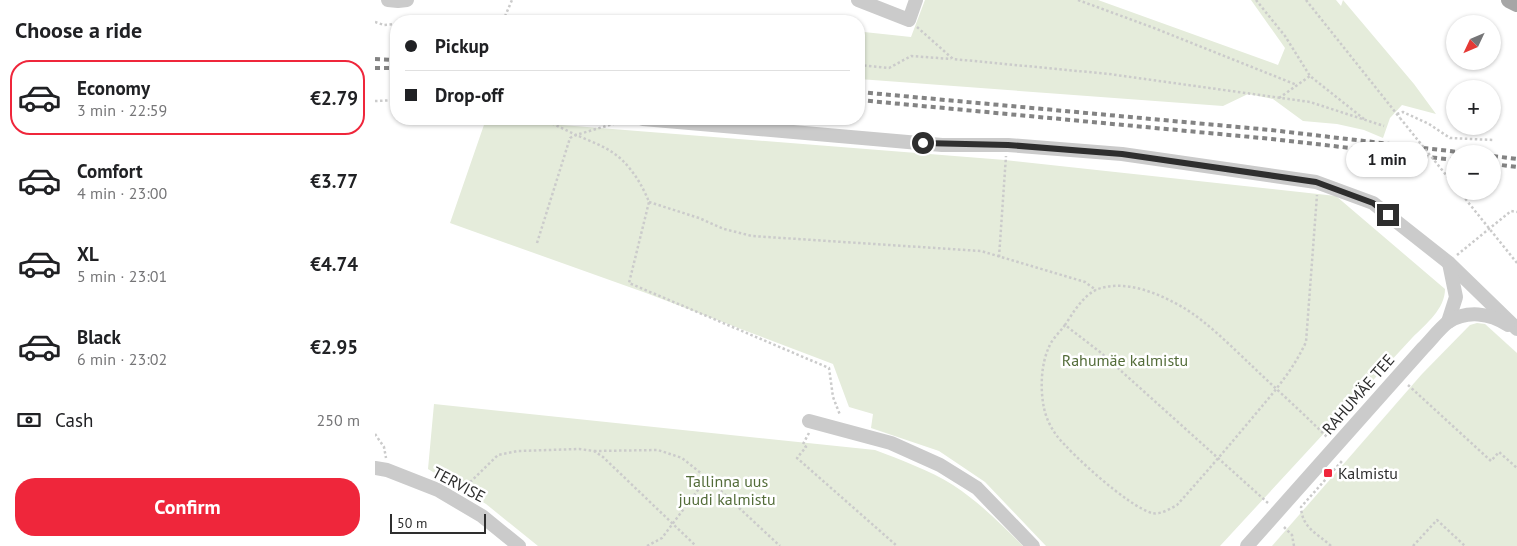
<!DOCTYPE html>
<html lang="en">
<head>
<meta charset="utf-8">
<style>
  body { margin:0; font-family:"PT Sans",sans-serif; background:#f6f6f6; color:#202124; height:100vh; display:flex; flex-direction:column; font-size:19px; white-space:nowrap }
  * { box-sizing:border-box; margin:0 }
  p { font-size:16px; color:#757577 }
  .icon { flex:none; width:28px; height:28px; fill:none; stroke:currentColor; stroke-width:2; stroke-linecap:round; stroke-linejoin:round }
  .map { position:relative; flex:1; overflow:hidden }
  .panel { display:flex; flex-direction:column; background:#fff; width:375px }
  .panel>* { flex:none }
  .top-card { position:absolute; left:15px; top:15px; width:475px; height:110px; border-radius:20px; box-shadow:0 1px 4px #0004; display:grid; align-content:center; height:110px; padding:0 15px; background:#fff }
  .needle { width:32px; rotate:226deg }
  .fabs { position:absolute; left:1071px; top:15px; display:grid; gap:10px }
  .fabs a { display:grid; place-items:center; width:55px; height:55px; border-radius:50%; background:#fff; box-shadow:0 1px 4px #0004; font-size:25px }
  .scale { position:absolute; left:15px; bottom:12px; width:96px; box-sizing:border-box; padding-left:5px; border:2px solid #2e2e2e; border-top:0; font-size:14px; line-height:18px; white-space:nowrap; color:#2e2e2e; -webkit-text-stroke:4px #fff; paint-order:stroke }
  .end { position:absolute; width:22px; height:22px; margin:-11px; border:6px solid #2e2e2e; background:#fff; box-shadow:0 0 0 2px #fff }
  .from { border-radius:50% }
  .bubble { position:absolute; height:35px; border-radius:18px; background:#fff; box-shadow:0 1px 4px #0004; font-size:16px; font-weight:600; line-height:35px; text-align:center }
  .top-card b { display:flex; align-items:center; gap:18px; height:48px; font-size:19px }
  .top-card b+b { border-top:1px solid #e0e0e0 }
  .top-card i { width:12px; height:12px; background:#202124 }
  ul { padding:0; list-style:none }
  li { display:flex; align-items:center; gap:15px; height:75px; margin:0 10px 8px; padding:0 5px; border:2px solid transparent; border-radius:20px }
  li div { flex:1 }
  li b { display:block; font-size:19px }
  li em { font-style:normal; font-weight:600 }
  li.on { border-color:#ef263b }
  li>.icon { width:45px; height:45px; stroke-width:1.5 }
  h2 { padding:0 15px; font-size:22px; line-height:60px }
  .pay { display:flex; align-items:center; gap:12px; height:55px; padding:0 15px; font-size:19px }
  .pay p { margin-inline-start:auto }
  .button { display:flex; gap:10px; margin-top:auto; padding:10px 15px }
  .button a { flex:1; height:58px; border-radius:20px; background:#ef263b; color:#fff; font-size:20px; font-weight:600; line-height:58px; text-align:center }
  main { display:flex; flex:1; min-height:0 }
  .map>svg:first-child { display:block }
  .green { fill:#e5ecdb }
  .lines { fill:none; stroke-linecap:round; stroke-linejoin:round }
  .path { stroke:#cbcbcb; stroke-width:2.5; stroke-dasharray:2.5 2.5; stroke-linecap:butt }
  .minor { stroke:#cbcbcb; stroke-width:14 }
  .major { stroke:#a6a6a6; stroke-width:16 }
  .rail { stroke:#838383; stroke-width:4; stroke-dasharray:5 4; stroke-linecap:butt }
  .path-bridge { stroke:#cbcbcb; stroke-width:2.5; stroke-dasharray:2.5 2.5; stroke-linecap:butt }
  .route { stroke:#2e2e2e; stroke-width:6 }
  .poi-dot { fill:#ef263b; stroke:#fff; stroke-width:2 }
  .labels { text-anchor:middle; stroke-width:5; stroke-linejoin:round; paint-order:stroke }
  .park-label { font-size:16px; fill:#536c39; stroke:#fff }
  .street-label { font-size:16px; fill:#2e2e2e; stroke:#fff }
  .poi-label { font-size:16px; fill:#2e2e2e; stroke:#fff; text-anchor:start }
</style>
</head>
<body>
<main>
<section class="panel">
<h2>Choose a ride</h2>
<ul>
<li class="on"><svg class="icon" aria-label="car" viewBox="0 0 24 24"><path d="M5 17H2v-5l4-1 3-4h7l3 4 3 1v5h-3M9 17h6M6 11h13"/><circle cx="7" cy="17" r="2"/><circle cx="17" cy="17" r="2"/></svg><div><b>Economy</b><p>3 min · 22:59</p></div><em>€2.79</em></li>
<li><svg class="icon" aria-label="car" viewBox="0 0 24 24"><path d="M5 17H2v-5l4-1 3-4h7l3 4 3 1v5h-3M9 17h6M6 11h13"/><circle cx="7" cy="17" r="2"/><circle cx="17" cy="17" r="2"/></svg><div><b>Comfort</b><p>4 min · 23:00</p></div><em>€3.77</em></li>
<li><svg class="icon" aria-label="car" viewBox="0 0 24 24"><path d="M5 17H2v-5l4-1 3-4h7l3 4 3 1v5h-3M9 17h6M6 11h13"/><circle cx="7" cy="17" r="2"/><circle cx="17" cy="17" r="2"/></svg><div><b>XL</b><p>5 min · 23:01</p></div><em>€4.74</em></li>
<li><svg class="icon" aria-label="car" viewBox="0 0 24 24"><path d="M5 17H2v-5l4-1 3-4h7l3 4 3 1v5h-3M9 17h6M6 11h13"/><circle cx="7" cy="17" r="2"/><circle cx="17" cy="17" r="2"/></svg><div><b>Black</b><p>6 min · 23:02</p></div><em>€2.95</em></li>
</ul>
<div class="pay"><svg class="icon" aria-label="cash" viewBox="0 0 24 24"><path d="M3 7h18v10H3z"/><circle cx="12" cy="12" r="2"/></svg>Cash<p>250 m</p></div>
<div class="button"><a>Confirm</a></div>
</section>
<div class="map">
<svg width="1142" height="546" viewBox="0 0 1142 546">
  <rect width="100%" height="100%" fill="#fff"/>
  <!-- green -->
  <g class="green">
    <path d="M550,0H723L903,65L910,48L876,0H961L966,6L968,0L1039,84L1061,114L1027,105L1015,118L1008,138L989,130L962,124L928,121L898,99L873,94L848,106L484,79V55L489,32L536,37Z"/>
    <path d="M111,119L630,160L961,196L1070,289C1070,309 1051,324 1037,338L845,546H671L610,482L564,451L496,428L498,414L474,407L458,364L271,293L75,223Z"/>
    <path d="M1102,323L1110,324L1142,353V546H897L1047,374L1095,325Z"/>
    <path d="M59,404L500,450C526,460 554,470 578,485C604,502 626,524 648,546H163L111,504L53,469Z"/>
  </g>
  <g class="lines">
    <!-- path -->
    <g class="path">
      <path d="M703,0L779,28L922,85"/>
      <path d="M881,0L910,36L935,76L989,119"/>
      <path d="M931,0L1025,118"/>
      <path d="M128,21L137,0"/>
      <path d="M0,22L9,25L21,24"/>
      <path d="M542,27L578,59L734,74L935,102L1009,126"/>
      <path d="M484,65L514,68L536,56L576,59"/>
      <path d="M904,98L935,76"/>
      <path d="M0,101L21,100"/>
      <path d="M1022,114L1028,112L1054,124L1075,138L1118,140"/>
      <path d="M168,119L201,135L238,124L256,120"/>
      <path d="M1084,191L1142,263"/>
      <path d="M274,202L324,218L349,229L377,236L606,251L710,282L721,290"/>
      <path d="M162,243L195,138L201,135C213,140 226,145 237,152C254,163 267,184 274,202L254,283L454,368L458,397L465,415"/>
      <path d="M1082,255L1136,211L1142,212"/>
      <path d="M624,257L631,156"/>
      <path d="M690,325C685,332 677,339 674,347C666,364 665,389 669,408C671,418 676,428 682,436C697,455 754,507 777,513C785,515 795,509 802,505C828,476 853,447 878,417C898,393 917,372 931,342L942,195"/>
      <path d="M1033,385L1116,461L1124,452L1142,468"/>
      <path d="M434,433L428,444L431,447L422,458L522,546"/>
      <path d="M0,434L9,447L11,458"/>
      <path d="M219,451L283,450L307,458L332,478L405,546"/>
      <path d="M88,489L123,455L143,451L204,449L219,451L228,457L321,546"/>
      <path d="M893,503L725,352L690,325C698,313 708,295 723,289C751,279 785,294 809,308C831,321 857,347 876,365C901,389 928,413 953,438"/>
      <path d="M909,527L917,535L919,546"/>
      <path d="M272,546L287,538L332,478"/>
      <path d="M956,546C942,533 927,528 926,507L967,461"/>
      <path d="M1038,546L1062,520L1090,546"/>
    </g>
    <!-- minor -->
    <g class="minor">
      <path d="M13,0L23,1L32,0"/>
      <path d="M483,0L534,20L541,0"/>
      <path d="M268,119L567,145H633L747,154L941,182L998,203L1074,263L1142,329"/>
      <path d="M1073,322L1081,297L1074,263"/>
      <path d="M434,421L516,443L565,465L602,488L658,546"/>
      <path d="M0,468L12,470L63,490L107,516L144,546"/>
      <path d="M872,546L1048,348C1056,340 1064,329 1073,322C1092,310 1115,313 1133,325"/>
    </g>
    <!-- major -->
    <path class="major" d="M1134,0L1142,4"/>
    <!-- rail -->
    <g class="rail">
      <path d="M0,59L21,60"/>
      <path d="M0,68H21"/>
      <path d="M484,92L896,130L1100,154"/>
      <path d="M484,100L897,139L1080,160"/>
      <path d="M1118,156L1142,159"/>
      <path d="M1118,164L1142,167"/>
    </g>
    <!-- path-bridge -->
    <path class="path-bridge" d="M1025,118L1080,186"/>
  </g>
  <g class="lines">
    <!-- route -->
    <path class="route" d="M548,143L633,145L747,154L941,182L998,203L1013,215"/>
  </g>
  <!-- markers -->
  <rect class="poi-dot" x="948" y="468" width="10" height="10" rx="2.5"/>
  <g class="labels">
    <!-- park labels -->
    <g class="park-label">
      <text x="750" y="366">Rahumäe kalmistu</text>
      <text x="352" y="487">Tallinna uus<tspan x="352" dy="18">juudi kalmistu</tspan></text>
    </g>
    <!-- street labels -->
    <g class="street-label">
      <text transform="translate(983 394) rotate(-49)" y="6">RAHUMÄE TEE</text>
      <text transform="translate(84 484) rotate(28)" y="6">TERVISE</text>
    </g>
    <!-- poi labels -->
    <g class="poi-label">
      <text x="963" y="479">Kalmistu</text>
    </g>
  </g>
</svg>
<div class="fabs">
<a><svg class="needle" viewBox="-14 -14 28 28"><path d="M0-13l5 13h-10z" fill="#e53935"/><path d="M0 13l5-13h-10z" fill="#757577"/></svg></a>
<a>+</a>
<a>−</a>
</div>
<div class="scale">50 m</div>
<i class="end from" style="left:548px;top:143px"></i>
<i class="end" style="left:1013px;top:215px"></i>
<div class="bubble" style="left:971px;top:142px;width:82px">1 min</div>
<div class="top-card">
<b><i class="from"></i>Pickup</b>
<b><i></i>Drop-off</b>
</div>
</div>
</main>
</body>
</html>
